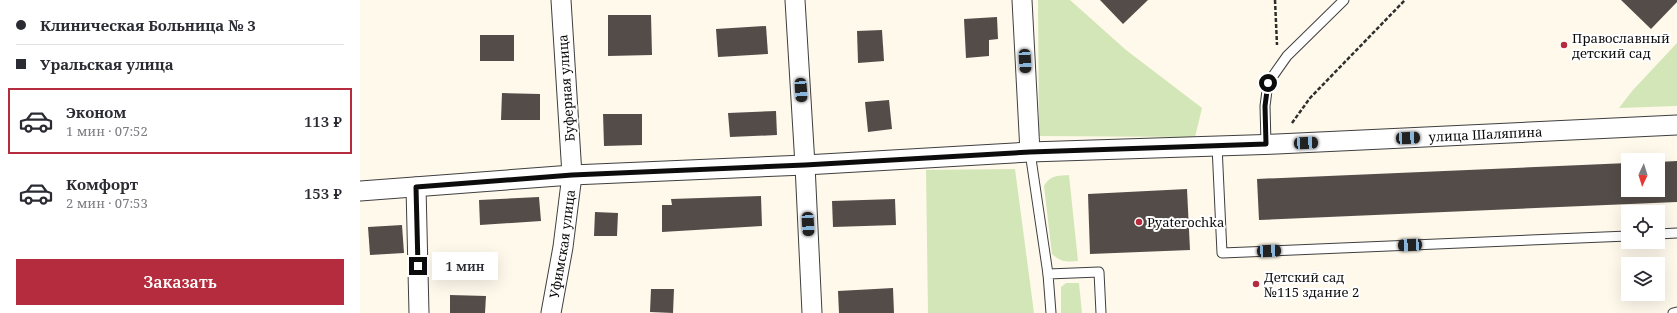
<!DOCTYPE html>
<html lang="ru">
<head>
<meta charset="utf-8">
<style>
  body { margin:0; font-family:"Noto Serif",serif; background:#f2f2f3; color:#2b2b33; height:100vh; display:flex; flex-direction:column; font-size:15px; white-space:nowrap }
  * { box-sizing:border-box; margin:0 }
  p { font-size:13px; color:#7c7c81 }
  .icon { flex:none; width:22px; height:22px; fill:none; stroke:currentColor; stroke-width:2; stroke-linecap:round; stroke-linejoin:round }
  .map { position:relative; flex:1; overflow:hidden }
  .details { display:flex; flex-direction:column; background:#fff; width:360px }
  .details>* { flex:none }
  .guide { display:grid; align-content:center; height:88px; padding:0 16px; background:#fff }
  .needle { width:26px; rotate:184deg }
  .buttons { position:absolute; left:1261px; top:153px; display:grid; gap:8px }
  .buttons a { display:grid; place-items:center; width:44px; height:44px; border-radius:0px; background:#fff; box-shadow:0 4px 16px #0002; font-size:20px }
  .end { position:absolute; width:18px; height:18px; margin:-9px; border:5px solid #0c0c0c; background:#fff; box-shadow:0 0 0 2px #fff }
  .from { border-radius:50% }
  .bubble { position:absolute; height:28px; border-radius:0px; background:#fff; box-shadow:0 4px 16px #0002; font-size:13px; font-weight:600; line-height:28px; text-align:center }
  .car { position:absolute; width:12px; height:24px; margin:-12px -6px; border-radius:5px; box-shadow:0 0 3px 1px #0007; background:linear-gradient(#222 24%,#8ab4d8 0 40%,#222 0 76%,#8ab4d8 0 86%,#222 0) }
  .guide b { display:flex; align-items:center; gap:14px; height:38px; font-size:15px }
  .guide b+b { border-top:1px solid #e1e1e2 }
  .guide i { width:10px; height:10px; background:#2b2b33 }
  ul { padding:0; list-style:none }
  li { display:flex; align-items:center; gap:12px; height:66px; margin:0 8px 6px; padding:0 8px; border:2px solid transparent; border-radius:0px }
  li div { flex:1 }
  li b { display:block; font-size:15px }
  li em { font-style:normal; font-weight:600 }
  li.current { border-color:#b42c3d }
  li>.icon { width:36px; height:36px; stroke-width:1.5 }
  .primary-button { display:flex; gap:8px; margin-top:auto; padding:8px 16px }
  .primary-button a { flex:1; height:46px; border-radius:0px; background:#b42c3d; color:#fff; font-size:16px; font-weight:600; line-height:46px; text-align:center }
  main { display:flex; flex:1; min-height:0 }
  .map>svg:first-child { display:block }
  .green { fill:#d3e6b7 }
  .building { fill:#544c49 }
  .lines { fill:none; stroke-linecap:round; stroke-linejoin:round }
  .lane-casing { stroke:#3f3f3f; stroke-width:11 }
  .street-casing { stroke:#3f3f3f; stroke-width:21 }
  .path { stroke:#2e2e2e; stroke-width:2.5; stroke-dasharray:4 2; stroke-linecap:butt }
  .lane { stroke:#fff; stroke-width:9 }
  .street { stroke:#fff; stroke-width:19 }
  .route { stroke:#0c0c0c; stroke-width:5 }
  .poi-dot { fill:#b42c3d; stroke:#fff; stroke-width:1.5 }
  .labels { text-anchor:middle; stroke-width:4; stroke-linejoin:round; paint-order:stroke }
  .poi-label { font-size:13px; fill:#0c0c0c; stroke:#fff; text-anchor:start }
  .street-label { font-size:13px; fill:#0c0c0c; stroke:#fff }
</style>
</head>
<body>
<main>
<section class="details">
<div class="guide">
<b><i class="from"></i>Клиническая Больница № 3</b>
<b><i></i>Уральская улица</b>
</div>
<ul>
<li class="current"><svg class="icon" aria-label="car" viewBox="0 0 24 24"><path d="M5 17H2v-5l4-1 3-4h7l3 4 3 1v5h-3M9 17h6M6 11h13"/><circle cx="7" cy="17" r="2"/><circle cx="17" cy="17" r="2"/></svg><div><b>Эконом</b><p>1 мин · 07:52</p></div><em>113 ₽</em></li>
<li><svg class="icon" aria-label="car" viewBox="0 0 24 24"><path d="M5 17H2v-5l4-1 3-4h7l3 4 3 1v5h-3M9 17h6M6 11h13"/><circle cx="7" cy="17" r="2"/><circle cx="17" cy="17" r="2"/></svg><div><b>Комфорт</b><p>2 мин · 07:53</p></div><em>153 ₽</em></li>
</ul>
<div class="primary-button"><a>Заказать</a></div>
</section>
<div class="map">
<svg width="1317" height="313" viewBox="0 0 1317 313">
  <rect width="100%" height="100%" fill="#fef9eb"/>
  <!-- green -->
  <g class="green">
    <path d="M678,0H710L766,50L842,108L835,137L679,136Z"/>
    <path d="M1317,43V106L1259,108L1273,90Z"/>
    <path d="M655,169L674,313H568L566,170Z"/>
    <path d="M709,175L718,261C706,262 701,262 692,254L684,186C690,175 698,176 709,175Z"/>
    <path d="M706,283H719L722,313H701V287Z"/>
  </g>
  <!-- building -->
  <g class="building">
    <path d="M740,0H788L763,24Z"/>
    <path d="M1261,0H1317V2L1291,29Z"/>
    <path d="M248,15H291L292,55L248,56Z"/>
    <path d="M637,17L638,39L629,40V56L606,58L604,19Z"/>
    <path d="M406,26L408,54L358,57L356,29Z"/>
    <path d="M522,30L524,61L498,63L497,31Z"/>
    <rect x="120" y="35" width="34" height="26"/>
    <path d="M142,93L180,94V120H141Z"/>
    <path d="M529,100L532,129L508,132L505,102Z"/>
    <path d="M416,111L417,135L370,137L368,113Z"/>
    <path d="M243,114H282V145L244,146Z"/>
    <path d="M1317,161V202L899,220L897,179L1268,163V190H1298V162Z"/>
    <path d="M827,189L830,250L730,254L728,194Z"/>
    <path d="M401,196L402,226L302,232V205H312L311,199Z"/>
    <path d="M179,197L181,221L120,225L119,200Z"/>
    <path d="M535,199L536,225L473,227L472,201Z"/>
    <path d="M235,212L258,213L257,236H234Z"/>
    <path d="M42,225L44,253L10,255L8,227Z"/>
    <path d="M533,288L534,313H479L478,291Z"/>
    <path d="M291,289H314L313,313L290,312Z"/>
    <path d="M90,295L126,296L125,313H90Z"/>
  </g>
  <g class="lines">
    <!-- lane casing -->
    <g class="lane-casing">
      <g id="lane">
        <path d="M906,144L905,106L908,83L927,56L984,0"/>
        <path d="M857,146L862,253L1268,236"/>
        <path d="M670,152L688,274"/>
        <path d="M1298,234L1317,233"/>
        <path d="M691,313L688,274L739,272L741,313"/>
        <path d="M1313,313L1317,312"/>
      </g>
    </g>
    <!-- street casing -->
    <g class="street-casing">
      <g id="street">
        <path d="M435,0L445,165L452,313"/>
        <path d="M662,0L670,152"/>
        <path d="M56,187L59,313"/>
        <path id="s1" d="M0,191L212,175L445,165L670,152L917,144L1317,125"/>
        <path id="s2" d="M191,313L203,247L212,175L201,0"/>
      </g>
    </g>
    <!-- path -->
    <g class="path">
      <path d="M915,0L917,45"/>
      <path d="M932,123L950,98L1045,0"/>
    </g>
    <!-- lane -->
    <use href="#lane" class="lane"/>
    <!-- street -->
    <use href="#street" class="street"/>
  </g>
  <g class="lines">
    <!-- route -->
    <path class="route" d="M58,266L56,187L212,175L445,165L670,152L906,144L905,106L908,83"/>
  </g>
  <!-- markers -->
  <g class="poi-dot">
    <circle cx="1204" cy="45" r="4"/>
    <circle cx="779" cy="222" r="4"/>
    <circle cx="896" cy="284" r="4"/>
  </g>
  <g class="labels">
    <!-- poi labels -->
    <g class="poi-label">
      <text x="1212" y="43">Православный<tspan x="1212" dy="15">детский сад</tspan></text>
      <text x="787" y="227">Pyaterochka</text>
      <text x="904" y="282">Детский сад<tspan x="904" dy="15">№115 здание 2</tspan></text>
    </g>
    <!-- street labels -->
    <g class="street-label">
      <text transform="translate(206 88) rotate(-94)" y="5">Буферная улица</text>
      <text dy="5" stroke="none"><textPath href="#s1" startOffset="1127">улица Шаляпина</textPath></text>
      <text dy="5" stroke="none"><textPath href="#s2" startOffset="70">Уфимская улица</textPath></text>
    </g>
  </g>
</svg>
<div class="buttons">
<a><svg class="needle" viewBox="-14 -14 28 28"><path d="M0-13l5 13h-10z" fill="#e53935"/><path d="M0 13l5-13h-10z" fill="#7c7c81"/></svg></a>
<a><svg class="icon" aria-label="locate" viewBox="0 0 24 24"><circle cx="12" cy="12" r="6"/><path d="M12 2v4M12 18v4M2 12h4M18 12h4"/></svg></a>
<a><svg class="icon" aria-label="layers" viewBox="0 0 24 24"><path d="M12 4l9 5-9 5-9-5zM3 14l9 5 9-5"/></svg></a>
</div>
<i class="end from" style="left:908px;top:83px"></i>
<i class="end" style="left:58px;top:266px"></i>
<div class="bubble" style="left:72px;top:252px;width:66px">1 мин</div>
<i class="car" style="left:665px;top:61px;rotate:177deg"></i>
<i class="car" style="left:441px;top:90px;rotate:176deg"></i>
<i class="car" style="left:1048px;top:138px;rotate:87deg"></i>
<i class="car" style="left:946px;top:143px;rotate:87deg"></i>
<i class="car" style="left:448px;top:224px;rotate:177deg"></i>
<i class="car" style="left:1050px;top:245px;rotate:267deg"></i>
<i class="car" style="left:909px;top:251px;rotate:87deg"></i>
</div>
</main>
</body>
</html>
